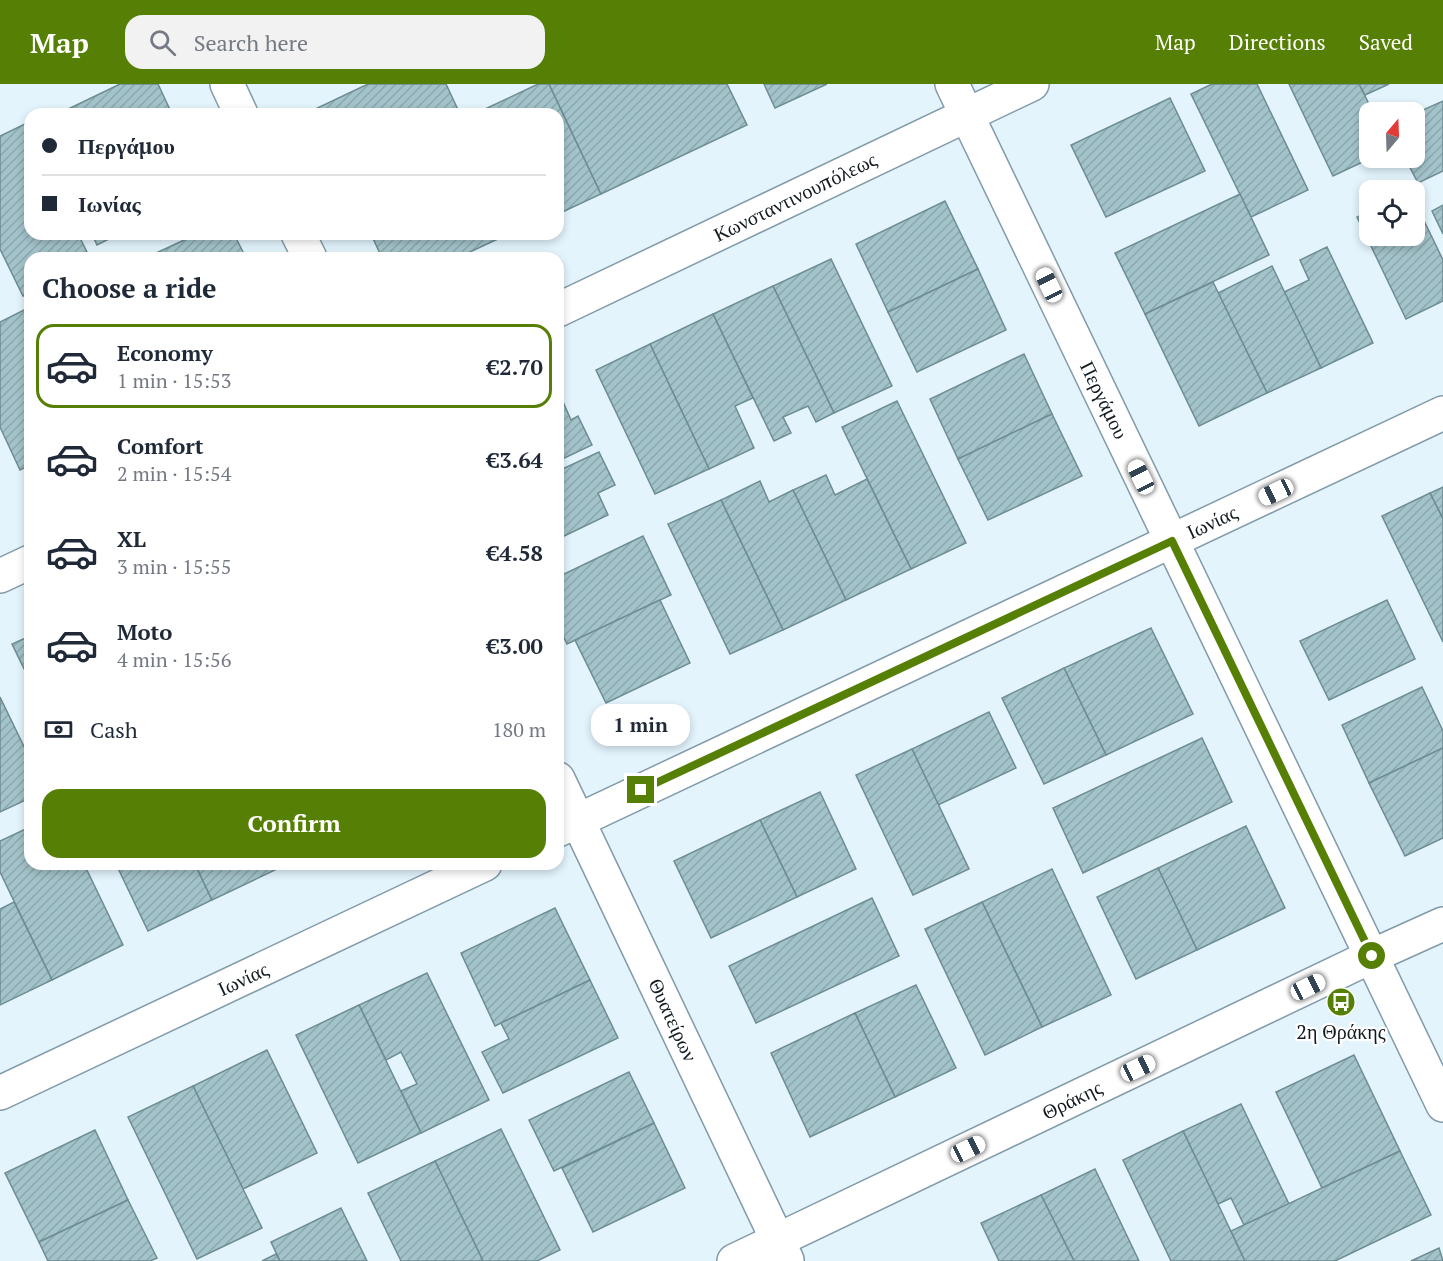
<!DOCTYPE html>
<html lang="en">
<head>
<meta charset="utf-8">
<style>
  body { margin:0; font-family:"PT Serif",serif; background:#f2f2f3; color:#1f2937; height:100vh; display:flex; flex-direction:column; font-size:22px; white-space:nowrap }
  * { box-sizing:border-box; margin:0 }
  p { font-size:20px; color:#747a83 }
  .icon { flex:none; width:33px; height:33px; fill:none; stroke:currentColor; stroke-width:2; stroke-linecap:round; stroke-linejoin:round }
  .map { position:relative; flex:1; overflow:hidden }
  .panel { position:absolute; left:24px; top:168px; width:540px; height:618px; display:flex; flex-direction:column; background:#fff; border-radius:18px; box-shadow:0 3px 9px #0003 }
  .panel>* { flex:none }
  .hud { position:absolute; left:24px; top:24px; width:540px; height:132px; border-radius:18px; box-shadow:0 3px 9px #0003; display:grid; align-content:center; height:132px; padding:0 18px; background:#fff }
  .needle { width:39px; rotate:19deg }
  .controls { position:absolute; left:1359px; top:18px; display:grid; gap:12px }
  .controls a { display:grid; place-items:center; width:66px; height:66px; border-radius:12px; background:#fff; box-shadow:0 3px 9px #0003; font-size:30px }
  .end { position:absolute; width:27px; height:27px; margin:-14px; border:8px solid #568005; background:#fff; box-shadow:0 0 0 3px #fff }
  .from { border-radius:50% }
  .bubble { position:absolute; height:42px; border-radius:18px; background:#fff; box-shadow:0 3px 9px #0003; font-size:20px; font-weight:600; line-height:42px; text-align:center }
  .car { position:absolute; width:18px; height:36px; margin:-18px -9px; border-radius:8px; box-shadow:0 0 4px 2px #0007; background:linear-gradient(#fff 24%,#345 0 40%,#fff 0 76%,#345 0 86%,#fff 0) }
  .hud b { display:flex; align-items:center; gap:21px; height:57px; font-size:22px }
  .hud b+b { border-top:2px solid #e0e1e3 }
  .hud i { width:15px; height:15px; background:#1f2937 }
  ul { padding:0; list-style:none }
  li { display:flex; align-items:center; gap:18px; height:84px; margin:0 12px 9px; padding:0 6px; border:3px solid transparent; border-radius:18px }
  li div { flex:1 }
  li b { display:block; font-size:22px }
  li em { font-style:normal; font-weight:600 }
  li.selected { border-color:#568005 }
  li>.icon { width:54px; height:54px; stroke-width:1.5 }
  h2 { padding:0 18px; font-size:27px; line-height:72px }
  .pay { display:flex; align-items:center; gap:15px; height:66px; padding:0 18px; font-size:22px }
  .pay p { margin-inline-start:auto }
  .primary-button { display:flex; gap:12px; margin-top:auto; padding:12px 18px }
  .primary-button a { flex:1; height:69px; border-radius:18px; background:#568005; color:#fff; font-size:24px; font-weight:600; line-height:69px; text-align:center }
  header { display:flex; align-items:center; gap:36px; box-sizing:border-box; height:84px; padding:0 30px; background:#568005; color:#fff }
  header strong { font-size:28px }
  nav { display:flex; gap:33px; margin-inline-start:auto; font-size:21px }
  .search { width:420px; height:54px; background:#f2f2f3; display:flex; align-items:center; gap:15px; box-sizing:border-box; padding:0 21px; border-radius:18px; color:#747a83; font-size:22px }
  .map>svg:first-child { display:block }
  .building { fill:url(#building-hatch); stroke:#6d8c93; stroke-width:1.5 }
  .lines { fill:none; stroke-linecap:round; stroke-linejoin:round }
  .minor-casing { stroke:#819aa9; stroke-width:36 }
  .minor { stroke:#fff; stroke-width:33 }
  .route { stroke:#568005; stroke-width:8 }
  .labels { text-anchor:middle; stroke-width:4.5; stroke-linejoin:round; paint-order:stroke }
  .street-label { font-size:20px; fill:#101a1f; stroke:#fff }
  .poi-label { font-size:20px; fill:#101a1f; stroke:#fff }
</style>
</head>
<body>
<header>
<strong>Map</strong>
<div class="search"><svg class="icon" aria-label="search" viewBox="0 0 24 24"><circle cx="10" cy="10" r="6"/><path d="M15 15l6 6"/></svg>Search here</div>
<nav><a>Map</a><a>Directions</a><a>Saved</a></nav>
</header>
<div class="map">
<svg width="1443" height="1177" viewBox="0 0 1443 1177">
  <defs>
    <pattern id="building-hatch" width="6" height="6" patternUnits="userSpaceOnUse" patternTransform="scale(1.5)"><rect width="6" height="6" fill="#a3c3ca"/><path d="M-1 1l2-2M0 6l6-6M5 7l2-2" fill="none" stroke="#8ba7ad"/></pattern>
  </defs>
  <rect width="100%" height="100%" fill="#e3f4fd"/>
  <!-- building -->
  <g class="building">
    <path d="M120,0H158L172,30H58Z"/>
    <path d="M368,0H446L460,30H315L313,26Z"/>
    <path d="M538,0H549L601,110L558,130V30H482L481,27Z"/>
    <path d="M549,0H727L747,41L601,110Z"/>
    <path d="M764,0H827L775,24Z"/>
    <path d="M1212,0H1257L1308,106L1251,133L1191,10Z"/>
    <path d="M1289,0H1359L1373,28H1370V74H1371L1333,92Z"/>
    <path d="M1359,0H1389L1365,11Z"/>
    <path d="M1170,14L1205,87L1106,133L1071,61Z"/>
    <path d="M1443,17V87L1418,99L1405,74H1414V30Z"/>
    <path d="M25,40L30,51V150H78L90,174H30V209L23,212L0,165V52Z"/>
    <path d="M1240,110L1269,171L1145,230L1115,169Z"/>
    <path d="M1414,116L1443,176V217L1406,235L1357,133L1370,127V152H1414Z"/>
    <path d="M945,117L978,185L888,228L856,160Z"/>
    <path d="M1443,121V150L1432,127Z"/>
    <path d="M92,150H119L97,161Z"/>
    <path d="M197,150H234L246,174H153L152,171Z"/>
    <path d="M371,150H501L502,153L457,174H382Z"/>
    <path d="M1327,163L1373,259L1321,284L1284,208L1309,196L1300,176Z"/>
    <path d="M831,175L892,302L834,329L773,202Z"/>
    <path d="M1272,182L1321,284L1267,309L1218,209Z"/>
    <path d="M978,185L1006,246L917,288L888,228Z"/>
    <path d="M1213,198L1267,309L1199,342L1145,230Z"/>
    <path d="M773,202L834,329L816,338L808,322L783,333L791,349L774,357L713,230Z"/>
    <path d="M28,224L30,228V381L20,386L0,343V238Z"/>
    <path d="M713,230L753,314L735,322L754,364L709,385L650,260Z"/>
    <path d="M650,260L709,385L655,410L596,286Z"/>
    <path d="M1024,270L1052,330L958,375L930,315Z"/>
    <path d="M560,311L571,336L578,332L592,361L558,377V312Z"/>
    <path d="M897,317L966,459L911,485L842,343Z"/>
    <path d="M1052,330L1082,392L988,436L958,375Z"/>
    <path d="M599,368L615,401L598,409L608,431L558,455V387Z"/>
    <path d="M826,391L835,411L867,395L911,485L846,516L793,406Z"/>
    <path d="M760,397L769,418L793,406L846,516L783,546L721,416Z"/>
    <path d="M1443,403V435L1430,409Z"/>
    <path d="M1430,409L1443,435V558L1382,432Z"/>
    <path d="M721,416L783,546L730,570L668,440Z"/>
    <path d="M643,452L671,511L567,560L558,541V493Z"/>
    <path d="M660,516L690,579L606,619L575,556Z"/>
    <path d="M1387,516L1415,575L1329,616L1300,557Z"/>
    <path d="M1151,544L1193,630L1106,671L1064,584Z"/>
    <path d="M30,552V597L12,560Z"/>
    <path d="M1064,584L1106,671L1044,700L1002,614Z"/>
    <path d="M1422,603L1443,647V664L1369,699L1342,641Z"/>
    <path d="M0,613L30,675V714L0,728Z"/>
    <path d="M989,628L1016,684L938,721L912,665Z"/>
    <path d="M1202,654L1232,718L1083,789L1053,724Z"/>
    <path d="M1443,664V754L1405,772L1369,699Z"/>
    <path d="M912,665L969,785L913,811L856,691Z"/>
    <path d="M820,708L856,785L797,813L760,736Z"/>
    <path d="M760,736L797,813L711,854L674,777Z"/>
    <path d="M1246,742L1285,824L1197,866L1158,784Z"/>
    <path d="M30,743V780H84L123,861L52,896L0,788V757Z"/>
    <path d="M116,780H195L212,816L148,847Z"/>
    <path d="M195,780H272L275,786L212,816Z"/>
    <path d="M1158,784L1197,866L1136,895L1097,813Z"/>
    <path d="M1052,785L1111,911L1042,943L982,818Z"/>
    <path d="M872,814L899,872L756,939L729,882Z"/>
    <path d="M14,818L52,896L0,921V825Z"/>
    <path d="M982,818L1042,943L985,971L925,845Z"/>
    <path d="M555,824L590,896L495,942L461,869Z"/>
    <path d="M427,889L489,1016L421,1049L401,1007L417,1000L401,968L386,976L359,921Z"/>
    <path d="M590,896L618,954L503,1009L482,968L509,955L501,939Z"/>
    <path d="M916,901L956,984L895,1013L855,929Z"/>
    <path d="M359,921L421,1049L358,1079L296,951Z"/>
    <path d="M855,929L895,1013L810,1053L771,969Z"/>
    <path d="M267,966L317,1069L243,1105L193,1002Z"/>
    <path d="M1354,971L1400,1067L1322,1104L1276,1008Z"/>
    <path d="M629,988L654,1039L554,1087L529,1036Z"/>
    <path d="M193,1002L262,1144L197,1175L128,1033Z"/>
    <path d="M1241,1020L1289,1120L1244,1141L1231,1114L1218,1120L1183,1047Z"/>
    <path d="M654,1039L685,1104L593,1148L562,1084Z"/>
    <path d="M501,1045L560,1166L537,1177H483L435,1077Z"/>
    <path d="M95,1046L128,1116L39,1158L5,1089Z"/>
    <path d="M1183,1047L1218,1120L1245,1177H1171L1123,1076Z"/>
    <path d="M1400,1067L1431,1131L1335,1177H1245L1231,1147Z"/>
    <path d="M435,1077L483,1177H401L368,1109Z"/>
    <path d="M1095,1085L1139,1177H1074L1041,1111Z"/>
    <path d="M1041,1111L1074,1177H999L981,1139Z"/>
    <path d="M128,1116L157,1174L150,1177H48L39,1158Z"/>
    <path d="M341,1124L367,1177H280L271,1158Z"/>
    <path d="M1439,1164L1443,1177H1411Z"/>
    <path d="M276,1170L280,1177H262Z"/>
  </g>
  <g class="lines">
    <!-- minor casing -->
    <g class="minor-casing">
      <g id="minor">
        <path d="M227,0L241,30"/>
        <path d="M952,0L1443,1021"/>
        <path d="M298,150L310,174"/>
        <path d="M558,226L1032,0"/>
        <path d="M0,492L30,478"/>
        <path d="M558,695L787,1176"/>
        <path d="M558,746L1443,329"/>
        <path d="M0,1009L485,780"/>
        <path d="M734,1177L1372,872L1443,840"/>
      </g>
    </g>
    <!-- minor -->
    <use href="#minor" class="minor"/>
  </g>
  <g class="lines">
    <!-- route -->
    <path class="route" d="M641,706L1172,457L1372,872"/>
  </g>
  <!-- icons -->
  <defs>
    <g id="bus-disc" transform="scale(1.5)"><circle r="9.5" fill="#568005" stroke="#fff"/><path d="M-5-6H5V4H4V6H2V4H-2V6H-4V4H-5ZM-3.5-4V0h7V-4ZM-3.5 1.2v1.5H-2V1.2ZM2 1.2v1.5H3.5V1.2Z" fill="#fff"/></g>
  </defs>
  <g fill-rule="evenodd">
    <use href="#bus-disc" x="1341" y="918"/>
  </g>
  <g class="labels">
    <!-- street labels -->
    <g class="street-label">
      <text transform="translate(795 113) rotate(-26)" y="7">Κωνσταντινουπόλεως</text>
      <text transform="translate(1104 316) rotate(64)" y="7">Περγάμου</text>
      <text transform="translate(1212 438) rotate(-25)" y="7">Ιωνίας</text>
      <text transform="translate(243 895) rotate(-25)" y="7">Ιωνίας</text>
      <text transform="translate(673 936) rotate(65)" y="7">Θυατείρων</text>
      <text transform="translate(1072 1016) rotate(-26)" y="7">Θράκης</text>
    </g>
    <!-- poi labels -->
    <g class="poi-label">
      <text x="1341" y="955">2η Θράκης</text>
    </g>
  </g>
</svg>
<div class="controls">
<a><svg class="needle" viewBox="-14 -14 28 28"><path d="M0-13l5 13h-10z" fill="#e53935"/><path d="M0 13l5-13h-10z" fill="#747a83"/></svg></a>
<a><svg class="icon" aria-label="locate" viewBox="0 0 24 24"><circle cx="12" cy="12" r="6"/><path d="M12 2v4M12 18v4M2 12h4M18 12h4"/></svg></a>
</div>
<i class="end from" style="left:1372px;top:872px"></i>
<i class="end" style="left:641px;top:706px"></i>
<div class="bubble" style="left:591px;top:620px;width:99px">1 min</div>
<i class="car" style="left:1049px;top:201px;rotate:334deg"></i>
<i class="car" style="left:1141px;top:393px;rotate:334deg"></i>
<i class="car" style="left:1276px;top:408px;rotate:245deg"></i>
<i class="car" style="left:1308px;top:903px;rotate:64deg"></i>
<i class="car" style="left:1138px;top:984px;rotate:65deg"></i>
<i class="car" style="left:968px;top:1065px;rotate:64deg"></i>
<div class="hud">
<b><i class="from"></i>Περγάμου</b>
<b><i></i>Ιωνίας</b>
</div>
<section class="panel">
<h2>Choose a ride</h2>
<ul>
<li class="selected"><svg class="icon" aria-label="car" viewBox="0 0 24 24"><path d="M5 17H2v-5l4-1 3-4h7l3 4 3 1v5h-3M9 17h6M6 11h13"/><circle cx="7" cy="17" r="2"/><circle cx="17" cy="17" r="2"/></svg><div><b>Economy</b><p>1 min · 15:53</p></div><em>€2.70</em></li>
<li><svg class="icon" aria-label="car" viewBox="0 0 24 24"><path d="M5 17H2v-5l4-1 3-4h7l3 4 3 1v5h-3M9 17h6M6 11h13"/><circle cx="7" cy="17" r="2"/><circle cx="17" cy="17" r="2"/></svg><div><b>Comfort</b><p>2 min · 15:54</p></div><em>€3.64</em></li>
<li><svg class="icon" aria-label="car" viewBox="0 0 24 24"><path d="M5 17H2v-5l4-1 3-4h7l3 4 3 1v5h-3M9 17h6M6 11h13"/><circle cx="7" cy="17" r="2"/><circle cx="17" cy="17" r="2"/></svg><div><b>XL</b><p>3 min · 15:55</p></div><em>€4.58</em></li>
<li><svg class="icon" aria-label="car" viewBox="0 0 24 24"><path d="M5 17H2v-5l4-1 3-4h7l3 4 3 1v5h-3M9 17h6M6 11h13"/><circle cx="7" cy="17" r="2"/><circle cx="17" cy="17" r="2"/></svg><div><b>Moto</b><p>4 min · 15:56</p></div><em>€3.00</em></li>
</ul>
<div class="pay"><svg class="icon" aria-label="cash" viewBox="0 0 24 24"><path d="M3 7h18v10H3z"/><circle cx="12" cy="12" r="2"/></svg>Cash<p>180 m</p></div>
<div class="primary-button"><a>Confirm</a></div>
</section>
</div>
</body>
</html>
